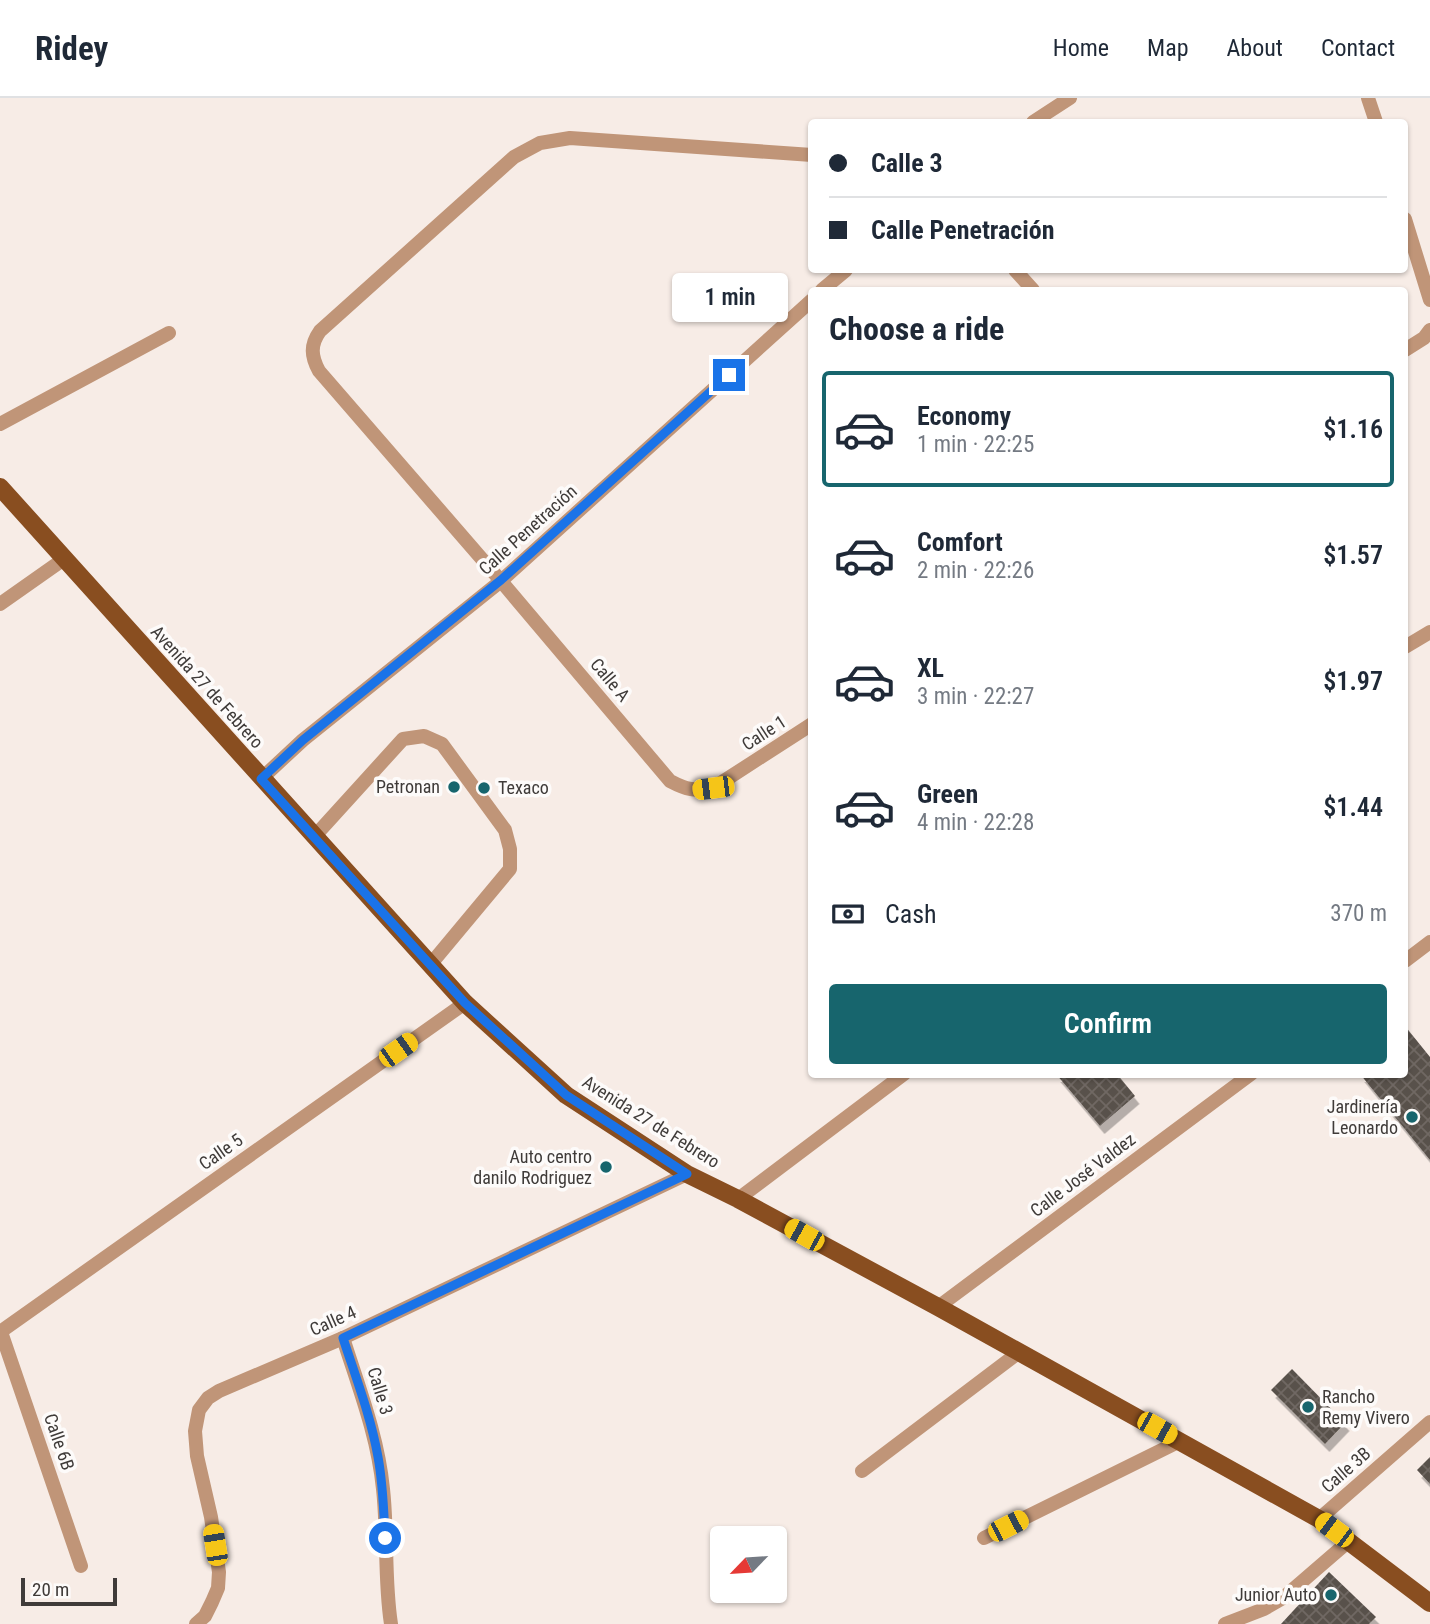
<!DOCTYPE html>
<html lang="en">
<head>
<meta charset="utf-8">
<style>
  body { margin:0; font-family:"Roboto Condensed",sans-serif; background:#f2f2f3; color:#1f2937; height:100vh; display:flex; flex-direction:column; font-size:26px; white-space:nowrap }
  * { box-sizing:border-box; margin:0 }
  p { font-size:23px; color:#747a83 }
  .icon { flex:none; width:38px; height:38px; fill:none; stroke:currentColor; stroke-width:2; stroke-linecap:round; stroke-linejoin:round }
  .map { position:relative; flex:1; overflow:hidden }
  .panel { position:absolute; left:808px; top:189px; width:600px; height:791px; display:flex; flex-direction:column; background:#fff; border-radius:7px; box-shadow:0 2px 5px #0004 }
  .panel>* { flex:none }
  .hud { position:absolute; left:808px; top:21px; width:600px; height:154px; border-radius:7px; box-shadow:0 2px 5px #0004; display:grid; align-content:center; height:154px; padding:0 21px; background:#fff }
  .needle { width:46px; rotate:245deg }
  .tools { position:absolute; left:710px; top:1428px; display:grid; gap:14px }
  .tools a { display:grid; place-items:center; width:77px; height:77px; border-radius:7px; background:#fff; box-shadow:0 2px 5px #0004; font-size:35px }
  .scale { position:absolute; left:21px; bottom:18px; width:96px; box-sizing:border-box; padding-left:7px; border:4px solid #3f3b39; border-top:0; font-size:19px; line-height:24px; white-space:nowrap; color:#3f3b39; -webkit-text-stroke:5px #fdfbfa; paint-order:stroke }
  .end { position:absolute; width:32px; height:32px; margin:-16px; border:9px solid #1a73e8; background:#fff; box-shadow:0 0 0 4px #fff }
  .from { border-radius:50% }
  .bubble { position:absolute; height:49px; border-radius:7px; background:#fff; box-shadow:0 2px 5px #0004; font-size:23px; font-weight:600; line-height:49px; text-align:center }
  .car { position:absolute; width:21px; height:42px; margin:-21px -10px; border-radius:9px; box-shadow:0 0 5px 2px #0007; background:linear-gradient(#f5c518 24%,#345 0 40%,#f5c518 0 76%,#345 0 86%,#f5c518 0) }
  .hud b { display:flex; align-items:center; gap:24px; height:66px; font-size:26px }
  .hud b+b { border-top:2px solid #e0e1e3 }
  .hud i { width:18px; height:18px; background:#1f2937 }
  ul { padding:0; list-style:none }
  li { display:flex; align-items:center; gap:21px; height:116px; margin:0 14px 10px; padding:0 7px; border:4px solid transparent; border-radius:7px }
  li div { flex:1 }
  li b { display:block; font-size:26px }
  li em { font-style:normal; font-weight:600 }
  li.active { border-color:#17656d }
  li>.icon { width:63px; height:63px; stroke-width:1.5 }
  h2 { padding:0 21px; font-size:32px; line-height:84px }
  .pay { display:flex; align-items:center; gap:18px; height:77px; padding:0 21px; font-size:26px }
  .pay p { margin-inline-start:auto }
  .primary-button { display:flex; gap:14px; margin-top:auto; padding:14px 21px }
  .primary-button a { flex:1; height:80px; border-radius:7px; background:#17656d; color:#fff; font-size:28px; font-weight:600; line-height:80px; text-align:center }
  header { display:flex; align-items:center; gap:42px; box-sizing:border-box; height:98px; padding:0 35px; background:#fff; border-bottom:2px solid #e0e1e3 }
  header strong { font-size:33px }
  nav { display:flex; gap:38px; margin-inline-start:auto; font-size:24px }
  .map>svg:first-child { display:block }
  .building { fill:url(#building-cross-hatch); filter:url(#shadow) }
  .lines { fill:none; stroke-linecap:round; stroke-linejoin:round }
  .service { stroke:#c09578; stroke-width:14 }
  .minor { stroke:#c09578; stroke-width:14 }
  .primary { stroke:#894e20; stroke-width:18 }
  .route { stroke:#1a73e8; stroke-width:9 }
  .poi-dot { fill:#17656d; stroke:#fdfbfa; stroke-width:2.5 }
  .labels { text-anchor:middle; stroke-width:7; stroke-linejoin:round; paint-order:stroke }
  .street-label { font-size:18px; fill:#3f3b39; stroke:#fdfbfa }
  .poi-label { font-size:18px; fill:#3f3b39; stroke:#fdfbfa; text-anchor:end }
</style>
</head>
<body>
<header>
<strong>Ridey</strong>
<nav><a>Home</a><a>Map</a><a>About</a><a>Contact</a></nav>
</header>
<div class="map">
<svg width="1430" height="1526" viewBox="0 0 1430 1526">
  <defs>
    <pattern id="building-cross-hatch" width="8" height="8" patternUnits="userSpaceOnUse" patternTransform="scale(1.75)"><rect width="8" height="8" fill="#59514b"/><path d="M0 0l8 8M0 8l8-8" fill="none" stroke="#6f6863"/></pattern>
    <filter id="shadow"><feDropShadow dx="4.5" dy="8" stdDeviation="0" flood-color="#0004"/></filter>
  </defs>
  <rect width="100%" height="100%" fill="#f7ece6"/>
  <!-- building -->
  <g class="building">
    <path d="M1405,928L1430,959V1062L1360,976H1405Z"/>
    <path d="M1056,976H1117L1135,998L1100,1028Z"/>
    <path d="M1292,1271L1345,1325L1325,1346L1271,1292Z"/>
    <path d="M1430,1359V1386L1417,1372Z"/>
    <path d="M1329,1474L1376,1519L1369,1526H1281Z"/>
  </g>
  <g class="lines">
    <!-- service -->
    <g class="service">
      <path d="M0,326L169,235"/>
      <path d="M314,739L403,641L424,638L442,646L505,732L510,751V771L430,867"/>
      <path d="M738,1101L904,976"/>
      <path d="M862,1373L1018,1255"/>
    </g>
    <!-- minor -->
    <g class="minor">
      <path d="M1368,0L1376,24"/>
      <path d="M1033,24L1070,0"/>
      <path d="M812,57L570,40L540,45L514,59L320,233C310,247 311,258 319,273L501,483L670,683C687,692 694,693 713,690L812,626"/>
      <path d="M1405,121L1430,202"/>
      <path d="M1015,172L1033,192"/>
      <path d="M822,192L846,172"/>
      <path d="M1405,252L1424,240L1430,232"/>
      <path d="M0,506L64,461"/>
      <path d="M1405,549L1430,534"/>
      <path d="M261,681L303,642L501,483L812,202"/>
      <path d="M1405,863L1430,844"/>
      <path d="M938,1209L1251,976"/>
      <path d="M0,1234L465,905"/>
      <path d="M1,1234L81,1468"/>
      <path d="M343,1240C359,1290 378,1339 383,1391C388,1436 384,1481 391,1526"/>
      <path d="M1319,1421L1430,1324"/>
      <path d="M984,1440L1180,1343"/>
      <path d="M196,1526L205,1518L212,1504L218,1490L219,1474L211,1419L197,1358L195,1333L199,1312L208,1300L219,1293L343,1240L687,1076"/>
      <path d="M1225,1526L1264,1511L1283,1500L1349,1443"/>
    </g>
    <!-- primary -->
    <path class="primary" d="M0,389L465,905L566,997L687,1076L738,1101L938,1209L1319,1421L1430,1505"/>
  </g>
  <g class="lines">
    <!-- route -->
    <path class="route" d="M385,1440C384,1413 383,1386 378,1359C371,1319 356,1280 343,1240L687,1076L566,997L465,905L261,681L303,642L501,482L729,277"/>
  </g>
  <!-- markers -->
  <g class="poi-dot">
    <circle cx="454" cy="689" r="7"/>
    <circle cx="484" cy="690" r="7"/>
    <circle cx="1412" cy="1019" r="7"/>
    <circle cx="606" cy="1069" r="7"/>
    <circle cx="1308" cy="1309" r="7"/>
    <circle cx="1331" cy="1497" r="7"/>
  </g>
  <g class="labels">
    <!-- street labels -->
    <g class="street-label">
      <text transform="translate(528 432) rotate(-42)" y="6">Calle Penetración</text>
      <text transform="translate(610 582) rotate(50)" y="6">Calle A</text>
      <text transform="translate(207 589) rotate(48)" y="6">Avenida 27 de Febrero</text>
      <text transform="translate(764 635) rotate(-33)" y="6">Calle 1</text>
      <text transform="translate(651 1024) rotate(32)" y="6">Avenida 27 de Febrero</text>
      <text transform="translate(221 1054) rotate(-35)" y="6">Calle 5</text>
      <text transform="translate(1083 1077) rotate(-37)" y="6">Calle José Valdez</text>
      <text transform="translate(333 1223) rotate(-24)" y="6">Calle 4</text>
      <text transform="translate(380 1293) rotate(73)" y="6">Calle 3</text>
      <text transform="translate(59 1344) rotate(71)" y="6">Calle 6B</text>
      <text transform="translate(1346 1372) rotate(-41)" y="6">Calle 3B</text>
    </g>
    <!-- poi labels -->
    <g class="poi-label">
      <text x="440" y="695">Petronan</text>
      <text x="498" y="696" text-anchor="start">Texaco</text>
      <text x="1398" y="1015">Jardinería<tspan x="1398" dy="21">Leonardo</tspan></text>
      <text x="592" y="1065">Auto centro<tspan x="592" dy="21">danilo Rodriguez</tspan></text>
      <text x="1322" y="1305" text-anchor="start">Rancho<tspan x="1322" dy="21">Remy Vivero</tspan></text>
      <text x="1317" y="1503">Junior Auto</text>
    </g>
  </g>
</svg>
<div class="tools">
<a><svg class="needle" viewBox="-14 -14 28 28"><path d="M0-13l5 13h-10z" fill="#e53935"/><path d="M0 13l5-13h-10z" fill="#747a83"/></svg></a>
</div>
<div class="scale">20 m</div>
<i class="end from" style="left:385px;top:1440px"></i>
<i class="end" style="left:729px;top:277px"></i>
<div class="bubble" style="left:672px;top:175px;width:116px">1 min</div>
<i class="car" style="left:713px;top:690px;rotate:263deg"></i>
<i class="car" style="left:398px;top:952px;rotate:55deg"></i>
<i class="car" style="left:804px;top:1137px;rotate:299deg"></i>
<i class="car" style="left:1157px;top:1330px;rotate:119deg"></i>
<i class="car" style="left:1008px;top:1428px;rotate:63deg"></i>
<i class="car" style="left:1334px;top:1432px;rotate:307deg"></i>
<i class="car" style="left:215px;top:1447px;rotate:351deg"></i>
<div class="hud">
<b><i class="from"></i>Calle 3</b>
<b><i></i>Calle Penetración</b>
</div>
<section class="panel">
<h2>Choose a ride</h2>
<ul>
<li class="active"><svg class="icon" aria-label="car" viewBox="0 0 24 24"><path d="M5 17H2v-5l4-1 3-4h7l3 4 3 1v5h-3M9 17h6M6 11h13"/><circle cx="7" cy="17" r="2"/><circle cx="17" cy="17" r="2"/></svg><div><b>Economy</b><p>1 min · 22:25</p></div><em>$1.16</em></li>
<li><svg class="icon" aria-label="car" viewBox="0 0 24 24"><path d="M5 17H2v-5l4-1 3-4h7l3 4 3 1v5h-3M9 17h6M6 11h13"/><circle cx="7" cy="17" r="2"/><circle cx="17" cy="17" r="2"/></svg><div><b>Comfort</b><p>2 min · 22:26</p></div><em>$1.57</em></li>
<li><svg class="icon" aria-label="car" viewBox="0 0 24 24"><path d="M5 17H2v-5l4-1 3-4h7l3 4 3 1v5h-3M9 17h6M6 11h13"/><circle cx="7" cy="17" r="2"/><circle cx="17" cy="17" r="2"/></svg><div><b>XL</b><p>3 min · 22:27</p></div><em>$1.97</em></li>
<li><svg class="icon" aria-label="car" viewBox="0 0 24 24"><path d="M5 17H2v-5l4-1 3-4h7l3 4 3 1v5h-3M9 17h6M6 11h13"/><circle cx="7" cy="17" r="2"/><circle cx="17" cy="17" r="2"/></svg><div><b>Green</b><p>4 min · 22:28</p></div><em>$1.44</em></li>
</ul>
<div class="pay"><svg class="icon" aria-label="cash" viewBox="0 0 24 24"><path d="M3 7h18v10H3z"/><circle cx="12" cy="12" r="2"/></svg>Cash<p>370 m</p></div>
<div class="primary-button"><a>Confirm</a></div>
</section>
</div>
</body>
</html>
